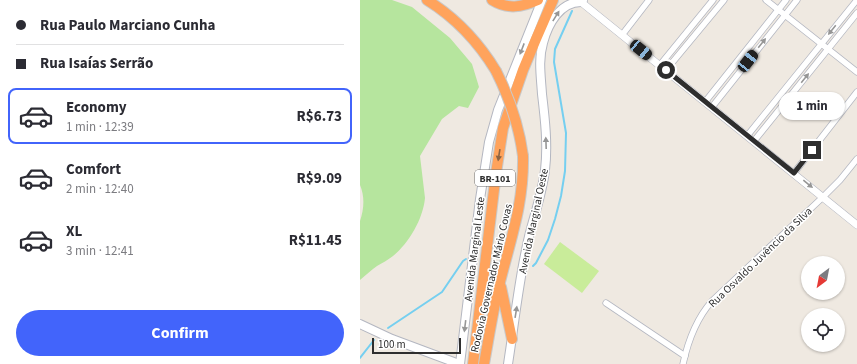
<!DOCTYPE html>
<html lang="en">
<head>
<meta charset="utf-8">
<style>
  body { margin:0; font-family:"Source Sans 3",sans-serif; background:#f7f7f7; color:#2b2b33; height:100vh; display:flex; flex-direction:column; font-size:15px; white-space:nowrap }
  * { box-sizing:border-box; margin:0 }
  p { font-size:13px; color:#7c7c81 }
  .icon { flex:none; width:22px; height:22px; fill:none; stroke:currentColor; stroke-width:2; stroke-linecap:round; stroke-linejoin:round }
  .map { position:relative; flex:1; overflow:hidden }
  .details { display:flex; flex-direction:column; background:#fff; width:360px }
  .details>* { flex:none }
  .guide { display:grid; align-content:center; height:88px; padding:0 16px; background:#fff }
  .needle { width:26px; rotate:212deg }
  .buttons { position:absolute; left:441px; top:256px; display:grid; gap:8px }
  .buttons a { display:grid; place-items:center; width:44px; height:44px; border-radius:50%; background:#fff; box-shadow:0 1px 3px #0004; font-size:20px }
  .scale { position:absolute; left:12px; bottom:10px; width:89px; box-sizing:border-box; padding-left:4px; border:2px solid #2e2e2e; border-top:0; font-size:11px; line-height:14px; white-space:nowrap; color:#2e2e2e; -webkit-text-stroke:3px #fff; paint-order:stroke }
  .end { position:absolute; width:18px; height:18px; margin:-9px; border:5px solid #2e2e2e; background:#fff; box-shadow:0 0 0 2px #fff }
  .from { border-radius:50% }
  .bubble { position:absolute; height:28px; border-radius:14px; background:#fff; box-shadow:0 1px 3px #0004; font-size:13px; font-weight:700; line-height:28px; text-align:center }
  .car { position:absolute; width:12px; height:24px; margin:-12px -6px; border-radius:5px; box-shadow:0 0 3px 1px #0007; background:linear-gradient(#222 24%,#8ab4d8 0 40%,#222 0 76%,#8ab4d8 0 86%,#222 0) }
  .guide b { display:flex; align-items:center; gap:14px; height:38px; font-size:15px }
  .guide b+b { border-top:1px solid #e1e1e2 }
  .guide i { width:10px; height:10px; background:#2b2b33 }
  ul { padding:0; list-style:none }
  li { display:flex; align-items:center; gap:12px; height:56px; margin:0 8px 6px; padding:0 8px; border:2px solid transparent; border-radius:8px }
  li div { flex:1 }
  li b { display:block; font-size:15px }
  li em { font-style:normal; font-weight:700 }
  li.on { border-color:#4264fb }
  li>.icon { width:36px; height:36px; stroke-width:1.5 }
  .primary-button { display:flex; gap:8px; margin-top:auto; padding:8px 16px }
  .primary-button a { flex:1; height:46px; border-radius:24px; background:#4264fb; color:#fff; font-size:16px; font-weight:700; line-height:46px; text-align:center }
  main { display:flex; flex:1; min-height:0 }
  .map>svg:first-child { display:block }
  .green { fill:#b6e59e }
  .pitch { fill:#c9ec9a }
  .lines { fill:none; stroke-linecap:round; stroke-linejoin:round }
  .stream { stroke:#75cff0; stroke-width:2 }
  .minor-casing { stroke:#b4b7c1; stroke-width:7 }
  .tertiary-casing { stroke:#b4b7c1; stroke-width:8 }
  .secondary-casing { stroke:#b4b7c1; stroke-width:10 }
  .motorway-casing { stroke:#c9c9c9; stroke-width:12 }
  .minor { stroke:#fff; stroke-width:5.5 }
  .tertiary { stroke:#fff; stroke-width:7 }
  .secondary { stroke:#fff; stroke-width:8 }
  .motorway { stroke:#ffa35c; stroke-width:10 }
  .motorway-bridge-casing { stroke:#c9c9c9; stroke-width:12; stroke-linecap:butt }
  .motorway-bridge { stroke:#ffa35c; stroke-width:10 }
  .oneway { fill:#969696 }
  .oneway2 { fill:#8c6343 }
  .route { stroke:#2e2e2e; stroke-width:5 }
  .labels { text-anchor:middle; stroke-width:3; stroke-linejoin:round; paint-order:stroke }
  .shield { fill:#fff; stroke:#6d6d6d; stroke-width:1 }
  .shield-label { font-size:10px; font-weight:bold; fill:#2e2e2e }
  .street-label { font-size:11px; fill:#2e2e2e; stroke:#fff }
</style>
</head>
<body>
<main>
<section class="details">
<div class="guide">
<b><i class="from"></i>Rua Paulo Marciano Cunha</b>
<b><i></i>Rua Isaías Serrão</b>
</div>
<ul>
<li class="on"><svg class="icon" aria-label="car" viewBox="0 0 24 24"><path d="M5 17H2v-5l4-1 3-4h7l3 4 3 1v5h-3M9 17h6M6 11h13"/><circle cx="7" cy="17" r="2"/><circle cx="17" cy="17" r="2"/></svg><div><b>Economy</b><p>1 min · 12:39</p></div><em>R$6.73</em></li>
<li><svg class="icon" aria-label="car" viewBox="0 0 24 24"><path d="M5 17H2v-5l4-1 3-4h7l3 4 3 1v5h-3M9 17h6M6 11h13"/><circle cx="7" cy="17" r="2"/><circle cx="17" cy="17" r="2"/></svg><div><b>Comfort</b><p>2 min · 12:40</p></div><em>R$9.09</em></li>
<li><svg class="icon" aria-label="car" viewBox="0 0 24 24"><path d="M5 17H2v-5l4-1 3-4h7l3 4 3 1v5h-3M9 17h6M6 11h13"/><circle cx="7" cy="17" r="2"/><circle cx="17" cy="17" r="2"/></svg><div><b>XL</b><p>3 min · 12:41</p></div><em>R$11.45</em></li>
</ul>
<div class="primary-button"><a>Confirm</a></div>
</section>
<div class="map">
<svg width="497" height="364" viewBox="0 0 497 364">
  <rect width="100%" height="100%" fill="#efe9e1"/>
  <!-- green -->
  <path class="green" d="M0,0H32L52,7L90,38L112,64L119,87L108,108L99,106L82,119L60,156L65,198C63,219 49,243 33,256C28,260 22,263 17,266C11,270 6,275 0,280V221C4,209 5,197 0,185Z"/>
  <!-- pitch -->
  <path class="pitch" d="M200,242L239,271L222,293L184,264Z"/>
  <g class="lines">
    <!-- stream -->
    <g class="stream">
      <path d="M173,266L176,263L188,240L195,219L201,196L205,171L206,133L194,62L195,49L212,11"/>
      <path d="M28,328L82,292L103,261L106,259"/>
      <path d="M0,358L14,340"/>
    </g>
    <!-- minor casing -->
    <g class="minor-casing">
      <g id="minor">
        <path d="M406,0L497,72"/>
        <path d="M262,35L289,0"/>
        <path d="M300,65L353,0"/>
        <path d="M306,70L364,0"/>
        <path d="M345,102L426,0"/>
        <path d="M352,107L437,0"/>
        <path d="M387,136L497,0"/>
        <path d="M394,141L497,13"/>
        <path d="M434,173L497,92"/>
        <path d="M246,303L325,356"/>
        <path d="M323,364C328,341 336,319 352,301L463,197L480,180L497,159"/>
      </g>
    </g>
    <!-- tertiary casing -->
    <g class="tertiary-casing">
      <path id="tertiary" d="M221,2L497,225"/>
    </g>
    <!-- secondary casing -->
    <g class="secondary-casing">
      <g id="secondary">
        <path d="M0,324L32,339L99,364"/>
        <path d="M100,364L120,199L129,142L138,110L182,0"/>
        <path d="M148,364C154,326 158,287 166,250C171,223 182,197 185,170C188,145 185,119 182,94C181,77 178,60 183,43C188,24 200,2 221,2L223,0"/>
      </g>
    </g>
    <!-- motorway casing -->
    <g class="motorway-casing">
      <g id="motorway">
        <path d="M67,0C96,18 119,43 136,71"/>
        <path d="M132,0C148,10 162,7 178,0"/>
        <path d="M141,287L152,339"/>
        <path d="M113,364L136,173L143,128L163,70L176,39L193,0"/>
        <path d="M124,364C129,337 133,309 140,282C151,238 164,203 163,156"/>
      </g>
    </g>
    <!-- minor -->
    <use href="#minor" class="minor"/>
    <!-- tertiary -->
    <use href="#tertiary" class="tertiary"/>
    <!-- secondary -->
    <use href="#secondary" class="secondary"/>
    <!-- motorway -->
    <use href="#motorway" class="motorway"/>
    <!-- motorway-bridge casing -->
    <g class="motorway-bridge-casing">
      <path id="motorway-bridge" d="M136,71C150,99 159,125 163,156"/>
    </g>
    <!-- motorway-bridge -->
    <use href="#motorway-bridge" class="motorway-bridge"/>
  </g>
  <!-- one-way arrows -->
  <defs><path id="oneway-solid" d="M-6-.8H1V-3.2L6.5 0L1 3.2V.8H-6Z"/></defs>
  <g class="oneway">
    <use href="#oneway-solid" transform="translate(196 16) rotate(-58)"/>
    <use href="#oneway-solid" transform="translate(472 30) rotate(129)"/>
    <use href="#oneway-solid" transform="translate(402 43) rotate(-51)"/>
    <use href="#oneway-solid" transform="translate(162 49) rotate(111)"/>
    <use href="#oneway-solid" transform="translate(445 78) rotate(-51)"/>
    <use href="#oneway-solid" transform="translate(186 143) rotate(-92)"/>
    <use href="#oneway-solid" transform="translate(448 184) rotate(39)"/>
    <use href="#oneway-solid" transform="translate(156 312) rotate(-81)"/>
    <use href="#oneway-solid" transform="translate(105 326) rotate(97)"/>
  </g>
  <use class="oneway2" href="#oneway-solid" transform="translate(139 155) rotate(99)"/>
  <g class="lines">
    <!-- route -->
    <path class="route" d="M306,70L434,173L452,150"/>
  </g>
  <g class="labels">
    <!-- shield labels -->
    <rect class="shield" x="115" y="170" width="40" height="16" rx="3"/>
    <g class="shield-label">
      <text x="135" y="182">BR-101</text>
    </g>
    <!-- street labels -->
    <g class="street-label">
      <text transform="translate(173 221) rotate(-78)" y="4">Avenida Marginal Oeste</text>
      <text transform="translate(114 249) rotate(-83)" y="4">Avenida Marginal Leste</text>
      <text transform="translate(400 257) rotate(-44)" y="4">Rua Osvaldo Juvêncio da Silva</text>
      <text transform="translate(131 278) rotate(-77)" y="4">Rodovia Governador Mário Covas</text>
    </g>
  </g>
</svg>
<div class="buttons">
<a><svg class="needle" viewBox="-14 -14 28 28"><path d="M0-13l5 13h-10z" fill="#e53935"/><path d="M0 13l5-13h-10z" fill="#7c7c81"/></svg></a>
<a><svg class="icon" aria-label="locate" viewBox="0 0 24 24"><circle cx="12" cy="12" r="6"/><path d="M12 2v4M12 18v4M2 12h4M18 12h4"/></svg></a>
</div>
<div class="scale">100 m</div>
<i class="end from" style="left:306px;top:70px"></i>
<i class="end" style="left:452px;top:150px"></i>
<div class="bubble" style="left:419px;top:92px;width:66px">1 min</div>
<i class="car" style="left:281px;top:50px;rotate:129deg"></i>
<i class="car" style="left:388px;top:61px;rotate:38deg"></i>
</div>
</main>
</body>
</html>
